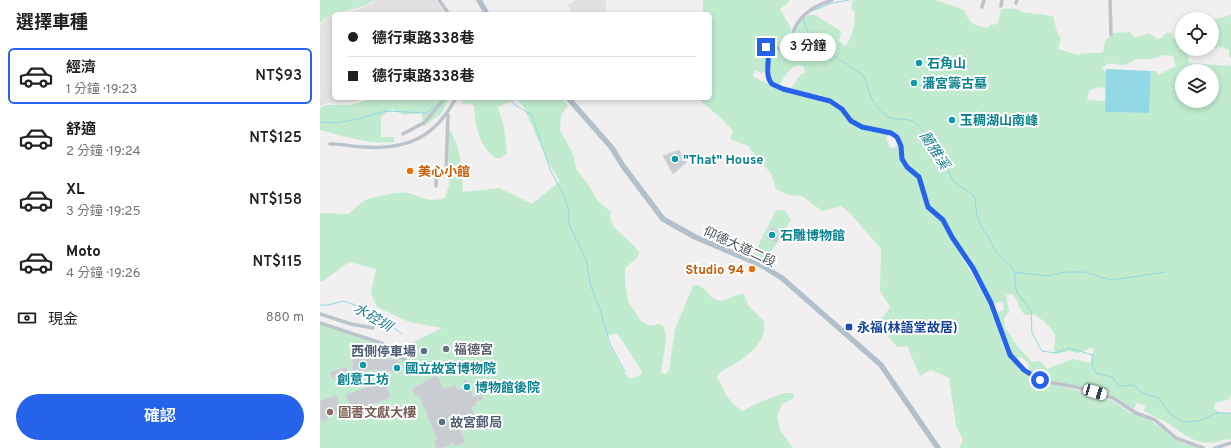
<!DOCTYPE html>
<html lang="zh-TW">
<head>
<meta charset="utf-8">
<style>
  body { margin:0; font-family:Overpass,"Noto Sans TC",sans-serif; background:#f6f6f6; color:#202124; height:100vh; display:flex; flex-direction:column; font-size:15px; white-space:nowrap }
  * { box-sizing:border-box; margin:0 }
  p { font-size:13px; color:#757577 }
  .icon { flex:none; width:22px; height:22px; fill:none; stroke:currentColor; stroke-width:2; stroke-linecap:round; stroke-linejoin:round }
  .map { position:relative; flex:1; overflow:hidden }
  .drawer { display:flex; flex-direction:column; background:#fff; width:320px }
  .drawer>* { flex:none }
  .banner { position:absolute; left:12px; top:12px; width:380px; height:88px; border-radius:6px; box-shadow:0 2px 6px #0003; display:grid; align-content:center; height:88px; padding:0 16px; background:#fff }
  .buttons { position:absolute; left:855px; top:12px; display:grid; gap:8px }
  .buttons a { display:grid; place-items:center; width:44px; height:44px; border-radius:50%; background:#fff; box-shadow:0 2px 6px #0003; font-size:20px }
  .end { position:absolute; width:18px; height:18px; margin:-9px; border:5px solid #2563eb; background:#fff; box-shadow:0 0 0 2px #fff }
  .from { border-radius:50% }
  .bubble { position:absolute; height:28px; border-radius:14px; background:#fff; box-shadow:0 2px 6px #0003; font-size:13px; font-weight:600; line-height:28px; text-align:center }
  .car { position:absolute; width:12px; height:24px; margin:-12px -6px; border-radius:5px; box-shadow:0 0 3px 1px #0007; background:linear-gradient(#fff 24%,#345 0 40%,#fff 0 76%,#345 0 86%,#fff 0) }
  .banner b { display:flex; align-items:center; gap:14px; height:38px; font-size:15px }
  .banner b+b { border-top:1px solid #e0e0e0 }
  .banner i { width:10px; height:10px; background:#202124 }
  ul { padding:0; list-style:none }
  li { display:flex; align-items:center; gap:12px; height:56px; margin:0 8px 6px; padding:0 8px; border:2px solid transparent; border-radius:6px }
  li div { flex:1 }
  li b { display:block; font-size:15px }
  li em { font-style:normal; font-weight:600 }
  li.active { border-color:#2563eb }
  li>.icon { width:36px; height:36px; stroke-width:1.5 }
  h2 { padding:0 16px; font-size:18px; line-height:48px }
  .pay { display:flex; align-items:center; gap:10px; height:44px; padding:0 16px; font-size:15px }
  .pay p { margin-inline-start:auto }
  .action { display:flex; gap:8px; margin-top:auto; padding:8px 16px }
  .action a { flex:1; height:46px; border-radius:24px; background:#2563eb; color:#fff; font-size:16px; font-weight:600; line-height:46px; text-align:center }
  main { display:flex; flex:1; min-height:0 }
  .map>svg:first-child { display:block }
  .education { fill:#e2e0e0 }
  .green { fill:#c1ebcf; fill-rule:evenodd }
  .water { fill:#92d8e5 }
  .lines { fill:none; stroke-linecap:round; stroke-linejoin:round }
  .stream { stroke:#92d8e5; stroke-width:1 }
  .building { fill:#c9ccd1; stroke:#d3d6da }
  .street { stroke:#bcc4cb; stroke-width:3.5 }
  .primary { stroke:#b1c0cb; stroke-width:5.5 }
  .route { stroke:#2563eb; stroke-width:5 }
  .culture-dot { fill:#0f9aa8; stroke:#fff; stroke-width:1.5 }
  .food-dot { fill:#e8710a; stroke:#fff; stroke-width:1.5 }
  .transit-dot { fill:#1a4fb4; stroke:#fff; stroke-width:1.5 }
  .worship-dot { fill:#6b7280; stroke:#fff; stroke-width:1.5 }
  .service-dot { fill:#5c6f8a; stroke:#fff; stroke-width:1.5 }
  .education-dot { fill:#8d6e63; stroke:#fff; stroke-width:1.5 }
  .labels { text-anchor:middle; stroke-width:4; stroke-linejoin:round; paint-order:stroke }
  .culture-label { font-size:13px; font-weight:bold; fill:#0d838f; stroke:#fff; text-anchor:start }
  .food-label { font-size:13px; font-weight:bold; fill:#c56008; stroke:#fff; text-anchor:start }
  .street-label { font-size:13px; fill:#48535b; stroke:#fff }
  .transit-label { font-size:13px; font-weight:bold; fill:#164399; stroke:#fff; text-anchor:start }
  .worship-label { font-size:13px; font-weight:bold; fill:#5b616d; stroke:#fff; text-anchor:start }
  .service-label { font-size:13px; font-weight:bold; fill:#4e5e75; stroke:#fff; text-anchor:end }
  .education-label { font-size:13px; font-weight:bold; fill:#785e54; stroke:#fff; text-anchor:start }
  .water-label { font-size:14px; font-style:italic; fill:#177e90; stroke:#fff }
</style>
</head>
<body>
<main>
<section class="drawer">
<h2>選擇車種</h2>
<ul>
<li class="active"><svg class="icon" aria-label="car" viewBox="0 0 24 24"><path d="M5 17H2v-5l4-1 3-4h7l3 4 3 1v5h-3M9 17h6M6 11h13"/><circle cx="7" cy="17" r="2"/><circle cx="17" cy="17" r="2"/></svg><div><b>經濟</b><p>1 分鐘 · 19:23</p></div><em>NT$93</em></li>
<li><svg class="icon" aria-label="car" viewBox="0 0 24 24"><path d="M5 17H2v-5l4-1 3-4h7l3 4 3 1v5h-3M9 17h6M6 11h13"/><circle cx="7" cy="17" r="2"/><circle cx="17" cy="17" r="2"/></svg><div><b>舒適</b><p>2 分鐘 · 19:24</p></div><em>NT$125</em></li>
<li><svg class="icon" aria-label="car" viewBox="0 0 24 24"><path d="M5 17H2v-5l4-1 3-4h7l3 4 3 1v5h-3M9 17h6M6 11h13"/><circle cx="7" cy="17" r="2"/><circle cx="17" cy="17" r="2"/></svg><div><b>XL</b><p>3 分鐘 · 19:25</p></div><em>NT$158</em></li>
<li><svg class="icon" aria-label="car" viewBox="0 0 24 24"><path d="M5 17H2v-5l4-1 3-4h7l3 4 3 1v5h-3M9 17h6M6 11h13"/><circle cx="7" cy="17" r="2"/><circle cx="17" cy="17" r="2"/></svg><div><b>Moto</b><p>4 分鐘 · 19:26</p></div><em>NT$115</em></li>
</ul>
<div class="pay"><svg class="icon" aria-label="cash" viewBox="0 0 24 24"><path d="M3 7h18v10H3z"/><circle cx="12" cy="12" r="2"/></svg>現金<p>880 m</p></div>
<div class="action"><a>確認</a></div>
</section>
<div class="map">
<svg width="911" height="448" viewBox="0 0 911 448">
  <rect width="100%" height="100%" fill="#f1efef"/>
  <!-- education -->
  <g class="education">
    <path d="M55,0H116L126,14H21L37,10L54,2Z"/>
    <path d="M256,0H286V14H253L248,5Z"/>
    <path d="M14,15V98H51L30,102L7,103L0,106V25L8,17Z"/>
  </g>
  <!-- green -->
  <g class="green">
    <path d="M0,0H54C37,13 14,8 0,23Z"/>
    <path d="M383,0H469L468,3L460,9L471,28L472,43L467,48L464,49L447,37L441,38L447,53L446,71L441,73L435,70L433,76C456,91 485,93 511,104C518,107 522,113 527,118C538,130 553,133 569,134L566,138L570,148H574L579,144L580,158L585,168L598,178L607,207L620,220L660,288L674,316L685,351L705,373L723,383L748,388L791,400L809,412L825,417L865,444L879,448H639L643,440L636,426L629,378L611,370L600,376L587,346L577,347L558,324L570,307L560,291L561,249L530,213L521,206L502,211L482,196L468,195L456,189L452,175L428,146L410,139L413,131L403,120L377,98H390V14H383Z"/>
    <path d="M533,0H615L644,10C650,25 654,25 668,28L670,25L678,24L681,9C688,9 697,7 702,12L733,16L737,32L741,38L738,49L758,55L762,53L767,54C772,51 778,55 783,52L785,41L794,33L810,32L815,38L829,33L837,39L841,38L846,33H851C856,45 870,51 869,63L911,66V393L910,399L895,403L894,406C897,414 904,413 911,413V440L906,439C883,448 871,440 852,426C844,420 833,416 824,411L826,405L817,403L814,409C807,406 801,400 793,396C772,386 721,385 709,370V364L701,357L697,359L689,349L677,313L684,310L682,301L673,304L653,263L641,247L625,219L612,209L599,176L588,167L584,158L580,136C570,127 554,132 542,126C530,120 529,111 520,104C508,95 487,93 472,89L471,88L481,74H485L484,67L480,65C470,66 464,76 460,85L454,83L451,79L450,52L444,38L460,51H468C479,44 471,13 495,15L519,30L521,32L519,41L525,46C533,38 535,23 535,12L531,8ZM842,55L853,56L856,66L838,75L836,71H831L829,113L785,112V101L767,100L769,91L776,88L786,87V72L782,69C789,60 794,65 804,65C809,65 813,59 818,59C828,59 833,60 842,55ZM862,71H892V101H862ZM692,294C699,299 697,307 703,313C706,316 710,314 715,315C721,318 732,329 735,335C737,342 732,347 735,354L749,351L757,353L771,348L774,349L770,363L752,359L727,369L720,361L712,362L697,346L685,327L684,319L689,311L686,295Z"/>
    <path d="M911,15V58L909,57V50L897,46V48H892V20Z"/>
    <path d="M54,98H129L122,113L103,127L102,113L84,115L72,109L61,117V137H74V142C48,145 25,136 0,130V108L7,105H31Z"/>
    <path d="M143,98H176L178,100L181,98H242L248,106L241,115L240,130L254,156L256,169L270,187L277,200L290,211C291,215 290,218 291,221C292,228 314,244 319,252L317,258L305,268V283L308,301L313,309L322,322L330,326L340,324L344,327L346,339L341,373L346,374L349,370L355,329L373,286L378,285C387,289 386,293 393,298C403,306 414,293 424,294L428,305L444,321C448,348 417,362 399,373L397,377L408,398L420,410L423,411L435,404L464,393H473L474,398L462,404L457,417L460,430L473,448H0V324L79,349L122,328L89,322L57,307L51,293L56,269L29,262L3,281H0V213L29,214C34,209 40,203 46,200C51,197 83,191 89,193C104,197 106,203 125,198L129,185L128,127C141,146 142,169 143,192L179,188L212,204L240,181L229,164L203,106L197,99L178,107L184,127L187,153L181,158H175C157,142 156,128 154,105L141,103ZM295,333C301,335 316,364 322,371C321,376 314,379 309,378L306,375L288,342L289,335Z"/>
    <path d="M456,210H464L471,220L444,263L432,257Z"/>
  </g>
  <!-- water -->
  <path class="water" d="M786,69L831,71L829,113L785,112Z"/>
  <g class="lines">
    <!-- stream -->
    <g class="stream">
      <path d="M492,11L512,3L529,0"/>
      <path d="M484,17C481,41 527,62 542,75C546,78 547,87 549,92C552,100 557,108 564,114C575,123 586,116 596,123C604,129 606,139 615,146L634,182L652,194L655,198L657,217L661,226L669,238L675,251L693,268L695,276V287L698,294L711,311L712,333L722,351L735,353L749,348L773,355L772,365L776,373L792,377L800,386L813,385L823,393L839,398L851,415L864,422L878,421L897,413H911"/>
      <path d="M189,98L195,105L212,115L230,169L243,194L249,212V224L266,260L271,287L279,306L290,344L305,372"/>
      <path d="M0,122L16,123L38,119L66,111L106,113L118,104"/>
      <path d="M694,272L727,276L746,272H764L791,280L846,272"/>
      <path d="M0,305H8L23,301L41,307L57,317L61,323L74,328L82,334"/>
    </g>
  </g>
  <!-- building -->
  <g class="building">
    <path d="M359,150L367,162L353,174L343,156Z"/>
    <path d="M451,227L458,231L456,234L459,237L457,243L446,238Z"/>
    <path d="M54,358L79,360L77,372L53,370L33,372L32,359Z"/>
    <path d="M27,367L28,374L12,379L10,372Z"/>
    <path d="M117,375L123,389L135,385L138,390L145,387L143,381L146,379L153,397L161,393L163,399L156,402L157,405L151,407L154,414L149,417L151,423L139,428L145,442L135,446L134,443L123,448H116L114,441L117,439L99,395L95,396L92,389Z"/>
    <path d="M64,380L71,397L33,412L26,395Z"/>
    <path d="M16,395L21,409H20V412L7,417L8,420L3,422L2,419L0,420V401Z"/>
  </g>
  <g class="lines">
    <!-- street -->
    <g class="street">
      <path d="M119,0L129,14"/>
      <path d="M512,0C495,6 481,13 474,30C471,38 475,45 467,50L459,49L446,37L443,38L449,54L448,75L450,82L463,89L510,101L521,109L531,121L542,127L571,133L577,137L581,146L582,159L587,167L599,177L608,207L623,220L632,237L653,268L671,303L687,348L704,370L721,381L756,387L793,398L816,413L835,420L856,438L883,448"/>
      <path d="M790,0L791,35"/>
      <path d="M696,3L697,0"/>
      <path d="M681,6L682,0"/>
      <path d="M662,7L664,0"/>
      <path d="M83,134L105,122L125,98"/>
      <path d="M10,144C21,143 32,147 44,147C88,150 115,137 136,98"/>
      <path d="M116,186V174L126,171L128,115"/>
      <path d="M0,314L31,324L53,328"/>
      <path d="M0,323L64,344L92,366"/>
      <path d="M895,448L911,443"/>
    </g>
    <!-- primary -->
    <g class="primary">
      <path d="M159,0L167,14"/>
      <path d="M248,98L292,148L303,166L343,219L375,237L441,265L462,278L561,365L618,448"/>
    </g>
  </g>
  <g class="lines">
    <!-- route -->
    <path class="route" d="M446,47C452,58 443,74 452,84L463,89L510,101L522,109L531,121L542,127L571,133L577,137L581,146L582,159L587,167L599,177L608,207L623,220L632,237L653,268L671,303L690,355L704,370L720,380"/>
  </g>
  <!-- markers -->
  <g class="culture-dot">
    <circle cx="599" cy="63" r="4"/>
    <circle cx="594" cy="83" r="4"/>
    <circle cx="632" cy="120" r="4"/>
    <circle cx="355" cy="159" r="4"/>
    <circle cx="452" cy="235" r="4"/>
    <circle cx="43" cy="365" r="4"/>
    <circle cx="77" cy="368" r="4"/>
    <circle cx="147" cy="387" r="4"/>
  </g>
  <g class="food-dot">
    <circle cx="90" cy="171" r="4"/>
    <circle cx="432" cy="269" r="4"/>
  </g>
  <rect class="transit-dot" x="525" y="323" width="8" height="8" rx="2"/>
  <circle class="worship-dot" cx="126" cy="349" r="4"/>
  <g class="service-dot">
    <circle cx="104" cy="351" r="4"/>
    <circle cx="122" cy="422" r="4"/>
  </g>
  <circle class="education-dot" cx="10" cy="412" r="4"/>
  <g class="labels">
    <!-- culture labels -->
    <g class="culture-label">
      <text x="607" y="68">石角山</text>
      <text x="602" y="88">潘宮籌古墓</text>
      <text x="640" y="125">玉稠湖山南峰</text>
      <text x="363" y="164">"That" House</text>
      <text x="460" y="240">石雕博物館</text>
      <text x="85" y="373">國立故宮博物院</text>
      <text x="43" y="384" text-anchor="middle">創意工坊</text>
      <text x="155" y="392">博物館後院</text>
    </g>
    <!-- food labels -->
    <g class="food-label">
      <text x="98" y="176">美心小館</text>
      <text x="424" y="274" text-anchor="end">Studio 94</text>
    </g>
    <!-- street labels -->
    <g class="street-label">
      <text transform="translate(420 246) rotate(25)" y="5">仰德大道二段</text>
    </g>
    <!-- transit labels -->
    <g class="transit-label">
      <text x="537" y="332">永福(林語堂故居)</text>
    </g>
    <!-- worship labels -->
    <g class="worship-label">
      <text x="134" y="354">福德宮</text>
    </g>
    <!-- service labels -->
    <g class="service-label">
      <text x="96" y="356">西側停車場</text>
      <text x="130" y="427" text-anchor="start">故宮郵局</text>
    </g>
    <!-- education labels -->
    <g class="education-label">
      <text x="18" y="417">圖書文獻大樓</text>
    </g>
    <!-- water labels -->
    <g class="water-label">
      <text transform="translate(615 150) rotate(57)" y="5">蘭雅溪</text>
      <text transform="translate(53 317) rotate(30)" y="5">水硿圳</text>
    </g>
  </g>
</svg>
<div class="buttons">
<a><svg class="icon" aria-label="locate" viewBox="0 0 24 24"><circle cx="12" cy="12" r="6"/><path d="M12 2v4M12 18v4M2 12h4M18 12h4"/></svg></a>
<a><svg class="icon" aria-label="layers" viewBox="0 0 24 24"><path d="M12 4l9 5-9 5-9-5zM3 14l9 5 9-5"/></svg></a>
</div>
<i class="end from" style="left:720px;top:380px"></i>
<i class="end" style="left:446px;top:47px"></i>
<div class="bubble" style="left:460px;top:33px;width:56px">3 分鐘</div>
<i class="car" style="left:775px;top:392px;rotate:107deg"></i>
<div class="banner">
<b><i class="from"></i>德行東路338巷</b>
<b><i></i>德行東路338巷</b>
</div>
</div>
</main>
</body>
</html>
